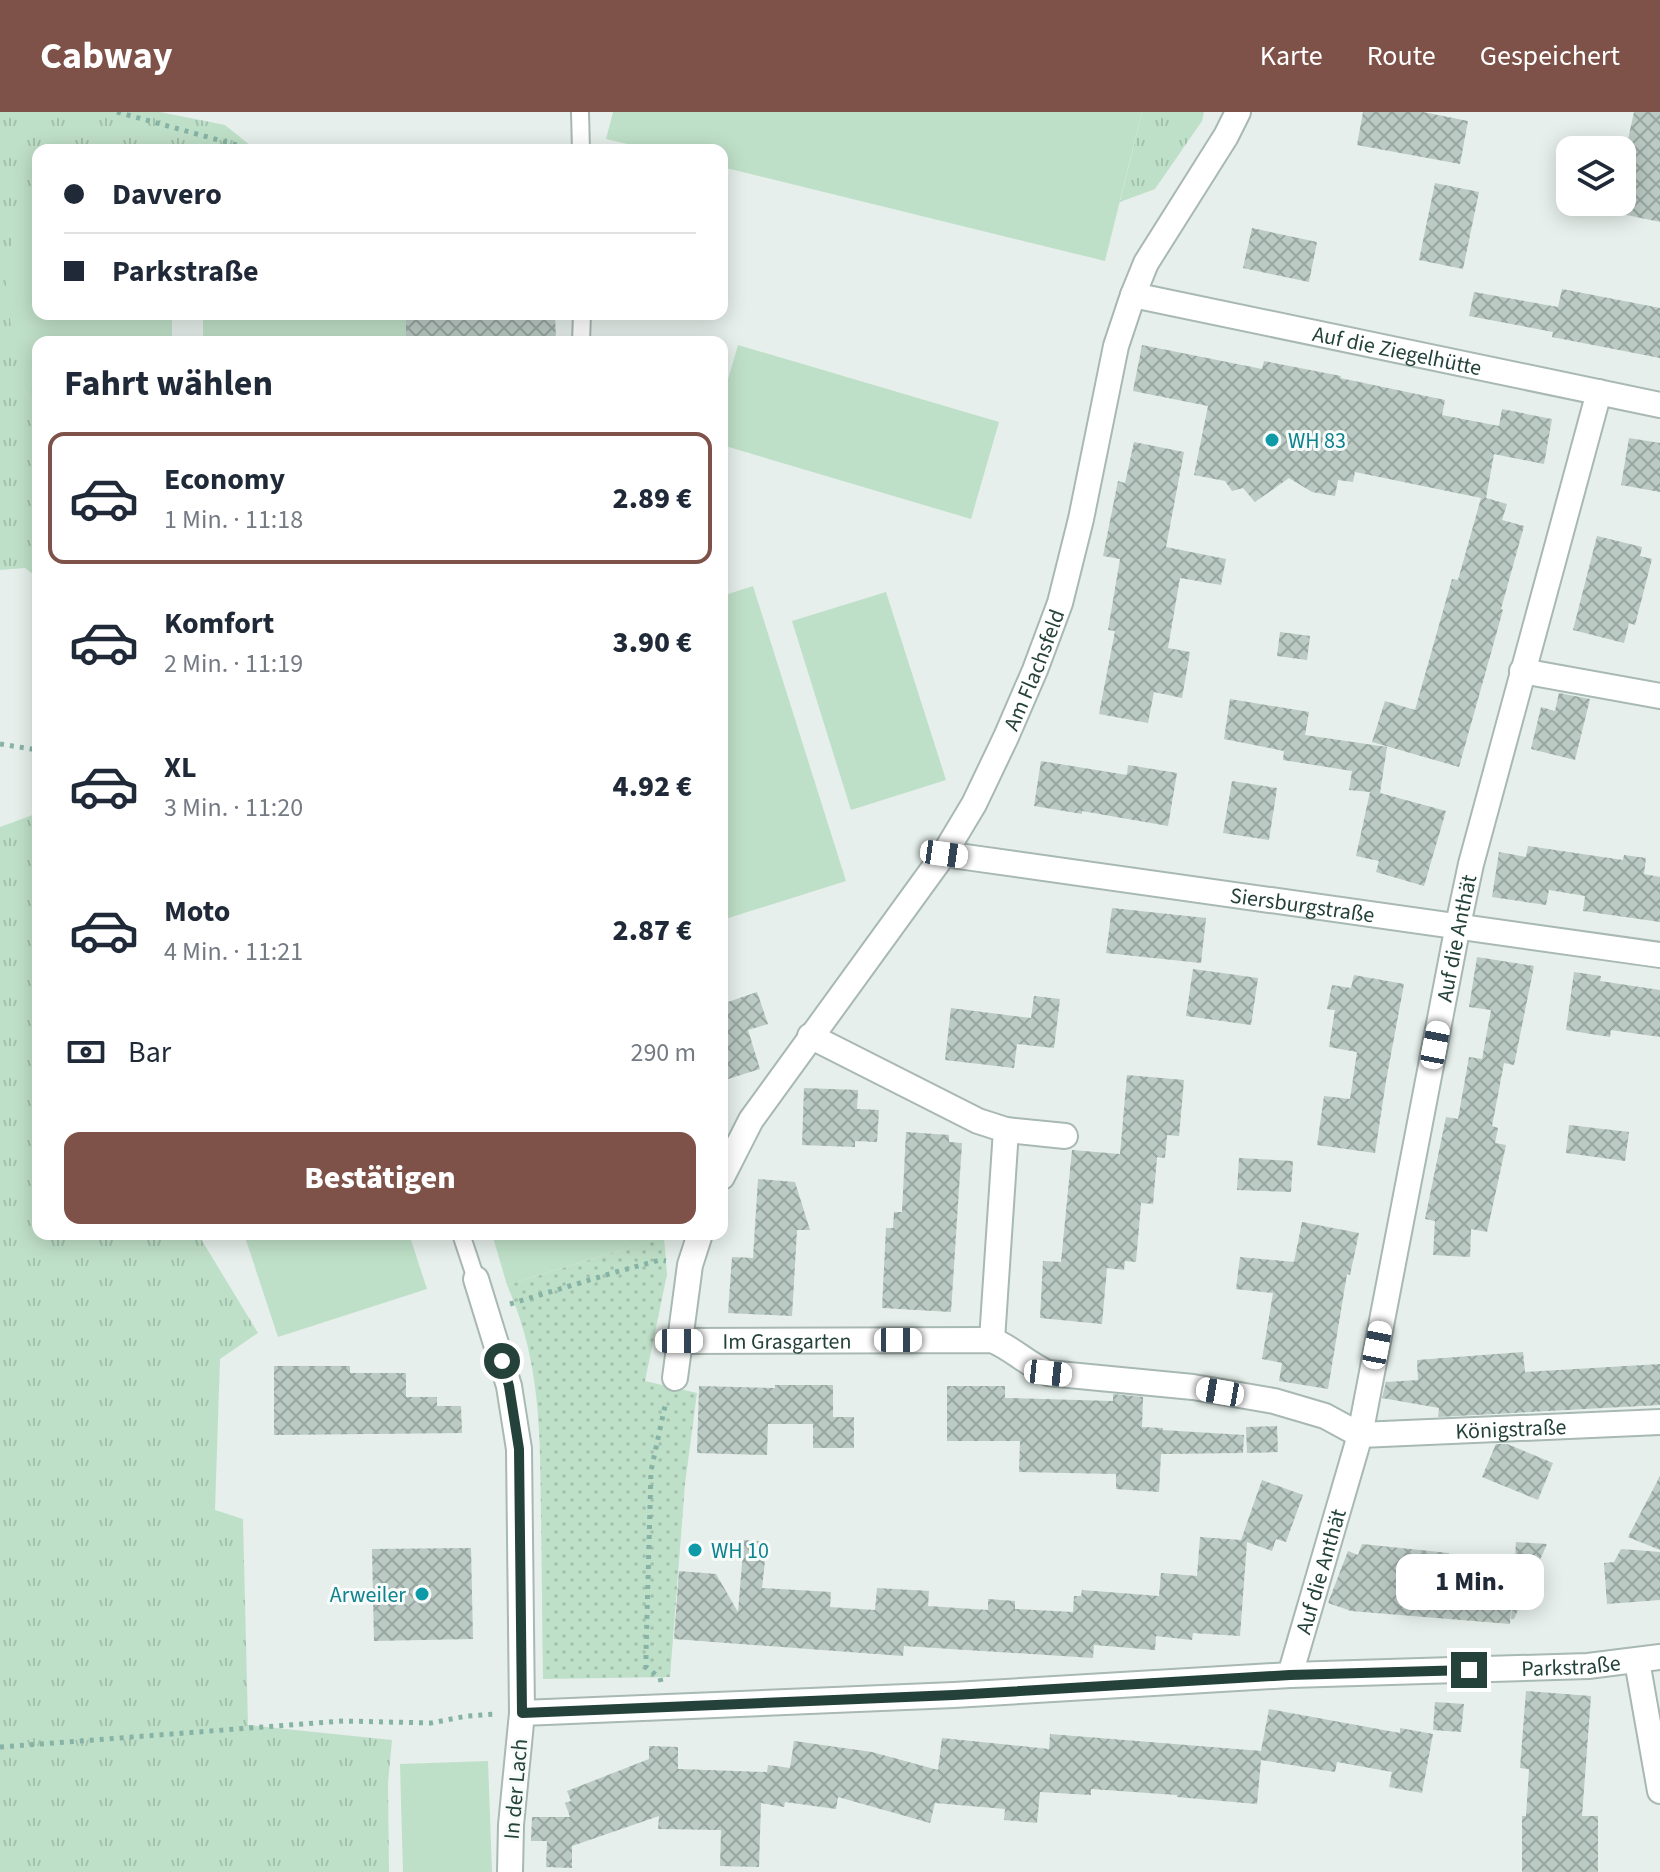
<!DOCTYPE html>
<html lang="de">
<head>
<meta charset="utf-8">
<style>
  body { margin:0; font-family:"Source Sans 3",sans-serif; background:#f2f2f3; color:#1f2937; height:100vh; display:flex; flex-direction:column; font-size:30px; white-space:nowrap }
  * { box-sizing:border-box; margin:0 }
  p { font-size:26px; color:#747a83 }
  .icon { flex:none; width:44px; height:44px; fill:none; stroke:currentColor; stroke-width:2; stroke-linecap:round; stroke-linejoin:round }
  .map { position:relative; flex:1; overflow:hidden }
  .panel { position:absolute; left:32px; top:224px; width:696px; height:904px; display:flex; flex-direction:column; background:#fff; border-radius:16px; box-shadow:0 4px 20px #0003 }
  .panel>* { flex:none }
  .guide { position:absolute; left:32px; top:32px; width:696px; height:176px; border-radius:16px; box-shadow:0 4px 20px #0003; display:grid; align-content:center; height:176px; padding:0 32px; background:#fff }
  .controls { position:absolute; left:1556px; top:24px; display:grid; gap:16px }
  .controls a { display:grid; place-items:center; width:80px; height:80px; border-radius:16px; background:#fff; box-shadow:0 4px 20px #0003; font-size:40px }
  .end { position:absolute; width:36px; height:36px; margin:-18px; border:10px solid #24423a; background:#fff; box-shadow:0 0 0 4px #fff }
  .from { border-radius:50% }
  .bubble { position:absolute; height:56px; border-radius:16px; background:#fff; box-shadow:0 4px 20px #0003; font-size:26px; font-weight:800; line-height:56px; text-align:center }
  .car { position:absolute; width:24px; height:48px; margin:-24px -12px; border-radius:10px; box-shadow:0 0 6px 2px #0007; background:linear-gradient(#fff 24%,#345 0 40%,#fff 0 76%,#345 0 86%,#fff 0) }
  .guide b { display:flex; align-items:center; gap:28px; height:76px; font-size:30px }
  .guide b+b { border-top:2px solid #e0e1e3 }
  .guide i { width:20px; height:20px; background:#1f2937 }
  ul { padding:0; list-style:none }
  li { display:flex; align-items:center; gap:24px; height:132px; margin:0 16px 12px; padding:0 16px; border:4px solid transparent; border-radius:16px }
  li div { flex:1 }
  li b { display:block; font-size:30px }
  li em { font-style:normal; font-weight:800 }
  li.current { border-color:#7f5249 }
  li>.icon { width:72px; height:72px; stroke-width:1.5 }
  h2 { padding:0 32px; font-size:36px; line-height:96px }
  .pay { display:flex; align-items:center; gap:20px; height:88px; padding:0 32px; font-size:30px }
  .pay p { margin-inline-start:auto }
  .action { display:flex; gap:16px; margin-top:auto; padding:16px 32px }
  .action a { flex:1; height:92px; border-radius:16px; background:#7f5249; color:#fff; font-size:32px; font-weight:800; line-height:92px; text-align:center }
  header { display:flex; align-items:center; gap:48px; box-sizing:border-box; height:112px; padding:0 40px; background:#7f5249; color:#fff }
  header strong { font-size:38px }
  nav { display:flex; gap:44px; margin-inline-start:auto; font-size:28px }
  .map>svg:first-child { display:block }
  .grass { fill:url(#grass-tufts) }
  .park { fill:url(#park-dots) }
  .pitch { fill:#bfe0c8 }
  .building { fill:url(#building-cross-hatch) }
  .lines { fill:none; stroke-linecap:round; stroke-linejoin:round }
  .service-casing { stroke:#a8b8b2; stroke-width:20 }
  .minor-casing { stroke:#a8b8b2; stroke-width:28 }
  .path { stroke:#86b3a5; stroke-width:5; stroke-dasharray:4 6; stroke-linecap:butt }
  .service { stroke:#fff; stroke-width:16 }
  .minor { stroke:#fff; stroke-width:24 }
  .route { stroke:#24423a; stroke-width:10 }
  .culture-dot { fill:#0f9aa8; stroke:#f7fbf9; stroke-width:3 }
  .labels { text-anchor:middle; stroke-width:6; stroke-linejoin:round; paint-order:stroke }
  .street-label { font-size:22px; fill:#24423a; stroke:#f7fbf9 }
  .culture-label { font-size:22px; fill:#0d838f; stroke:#f7fbf9; text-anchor:start }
</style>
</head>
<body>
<header>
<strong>Cabway</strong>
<nav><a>Karte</a><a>Route</a><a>Gespeichert</a></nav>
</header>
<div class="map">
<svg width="1660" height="1760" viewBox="0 0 1660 1760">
  <defs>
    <pattern id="grass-tufts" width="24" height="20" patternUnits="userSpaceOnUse" patternTransform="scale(2)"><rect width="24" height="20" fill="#bfe0c8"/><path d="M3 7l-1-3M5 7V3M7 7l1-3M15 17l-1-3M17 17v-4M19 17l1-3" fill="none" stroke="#a4c1ad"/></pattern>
    <pattern id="park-dots" width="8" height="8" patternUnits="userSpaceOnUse" patternTransform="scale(2)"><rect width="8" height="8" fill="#bfe0c8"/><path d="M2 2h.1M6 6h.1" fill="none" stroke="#a4c1ad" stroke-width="1.8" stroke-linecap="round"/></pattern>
    <pattern id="building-cross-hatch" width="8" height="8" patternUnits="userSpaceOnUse" patternTransform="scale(2)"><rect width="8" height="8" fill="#bbcac4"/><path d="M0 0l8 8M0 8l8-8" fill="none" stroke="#98a6a0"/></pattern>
  </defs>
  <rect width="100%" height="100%" fill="#e6efeb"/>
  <!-- grass -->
  <g class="grass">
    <path d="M0,0H160L225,13L256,38H38V93L23,275L38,305V466L25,456L0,458Z"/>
    <path d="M1142,0H1204L1202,9L1155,77L1120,90Z"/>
    <path d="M38,701V1122H198L258,1221L220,1247L215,1398L243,1407L248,1613L392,1628L388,1671L389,1760H0V715Z"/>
  </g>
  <!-- park -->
  <path class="park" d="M664,1125L667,1162L645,1269L697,1281L685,1372L670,1565L543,1567C542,1512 542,1457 541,1402C540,1320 541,1250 507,1173Z"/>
  <!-- pitch -->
  <g class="pitch">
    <path d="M613,0H1142L1105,149L722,55V38H653L606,27Z"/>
    <path d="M38,93V202H172V230H38V305L23,275L13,233L6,172L14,118Z"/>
    <rect x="203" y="202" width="203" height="28"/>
    <path d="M738,233L999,310L971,407L722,333V288Z"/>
    <path d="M753,474L846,769L722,808V484Z"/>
    <path d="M886,480L946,668L851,698L792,509Z"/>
    <path d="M244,1122H409L427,1177L278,1225Z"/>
    <path d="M492,1122H663L664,1125L507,1173Z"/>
    <path d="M488,1649L492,1760H403L400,1652Z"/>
  </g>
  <!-- building -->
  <g class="building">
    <path d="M1363,0H1423L1468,9L1460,52L1357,33Z"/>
    <path d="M1634,0H1660V110L1622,102V55Z"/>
    <path d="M1435,71L1479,80L1463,157L1419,148Z"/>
    <path d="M1252,116L1317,130L1309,170L1243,156Z"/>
    <path d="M1562,177L1660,196V246L1552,225L1553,220L1469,204L1474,180L1558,195Z"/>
    <path d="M406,202H555L556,230H406Z"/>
    <path d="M1142,233L1262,257L1264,249L1341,264L1340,266L1445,288L1442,303L1499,314L1502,297L1552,307L1544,352L1494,342L1486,386L1507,392L1502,408L1524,414L1501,497L1503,498L1459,655L1372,630L1385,589L1415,598L1452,467L1458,468L1481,386L1355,360L1353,370L1338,368L1335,384L1312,380L1289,366L1255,390L1243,376L1232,379L1225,369L1194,363L1208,294L1133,279Z"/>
    <path d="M1629,326L1660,331V380L1621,373Z"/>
    <path d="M1134,330L1184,340L1166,435L1226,447L1221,473L1180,466L1168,536L1190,540L1182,586L1154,580L1148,611L1099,602L1115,519L1108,518L1120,447L1103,444L1118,369L1125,371Z"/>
    <path d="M1597,424L1642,435L1640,444L1652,447L1635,513L1629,511L1624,531L1573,518Z"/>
    <path d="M1280,520L1310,524L1307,548L1277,544Z"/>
    <path d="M1559,581L1590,587L1575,648L1531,637L1541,595L1555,599Z"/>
    <path d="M1230,587L1309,600L1305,623L1387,635L1380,681L1446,699L1424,774L1376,760L1379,749L1356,744L1370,680L1349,678L1352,659L1283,648L1284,639L1224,627Z"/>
    <path d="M1041,649L1127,663L1128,653L1177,661L1168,714L1082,699V702L1034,694Z"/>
    <path d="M1232,669L1277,676L1269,728L1223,721Z"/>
    <path d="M1528,734L1623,748L1624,743L1646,746L1644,762L1660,765V810L1583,799L1585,784L1549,778L1546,793L1492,785L1499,740L1526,745Z"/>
    <path d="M1112,796L1206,806L1201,851L1106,841Z"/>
    <path d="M1477,845L1534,854L1514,953L1504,951L1492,1014L1498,1016L1495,1031L1506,1033L1487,1120L1471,1117L1470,1145L1433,1143L1435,1109L1425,1107L1446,1005L1458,1007L1469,945L1482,947L1491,898L1469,895Z"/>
    <path d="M1193,857L1258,866L1251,913L1186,904Z"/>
    <path d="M1574,860L1601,864L1600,869L1660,878V925L1611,918L1610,925L1566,918Z"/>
    <path d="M1354,863L1404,872L1386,969L1375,1041L1317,1033L1324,984L1350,987L1357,940L1329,935L1335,898L1327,897L1332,873L1351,876Z"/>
    <path d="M757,880L768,912L748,918L760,957L728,967L722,948V892Z"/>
    <path d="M1034,884L1060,887L1054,936L1017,932L1014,956L945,948L951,896L1031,906Z"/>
    <path d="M1127,963L1184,968L1179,1024L1167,1023L1165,1046L1157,1045L1153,1092L1141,1091L1136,1150L1125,1149L1124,1158L1107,1156L1102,1212L1040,1206L1043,1149L1061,1150L1072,1038L1120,1042Z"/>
    <path d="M804,976L858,978L857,997L879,998L877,1030L855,1029V1035L802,1033Z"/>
    <path d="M1569,1013L1629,1020L1625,1049L1566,1041Z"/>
    <path d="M906,1020L949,1023V1030L962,1031L951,1200L882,1196L886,1116H893L894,1100H902Z"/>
    <path d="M1239,1046L1293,1049L1291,1080L1237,1078Z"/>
    <path d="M758,1067L795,1070L810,1118H797L792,1204L728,1201L732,1145L753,1146Z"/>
    <path d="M1302,1110L1359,1121L1350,1163L1347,1162L1328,1277L1279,1269L1282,1251L1262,1247L1273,1181L1236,1177L1240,1145L1294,1150Z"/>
    <path d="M1523,1240L1525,1260L1660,1252V1293L1438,1305L1439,1296L1382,1286L1386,1270L1418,1268L1417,1248Z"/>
    <path d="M274,1254H350V1261H406V1285H437V1294H461L462,1321L274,1323Z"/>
    <path d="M775,1273H833V1305H854V1336H813V1312H768L767,1343L697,1341L699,1274L775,1276Z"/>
    <path d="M947,1274H1005V1286L1113,1289V1282L1143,1285L1142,1315L1163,1316L1162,1318L1244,1323L1243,1341L1161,1342L1159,1380L1116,1377V1362L1019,1360L1020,1329H947Z"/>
    <path d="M1277,1314L1278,1340L1247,1341L1246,1315Z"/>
    <path d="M1496,1332H1507L1553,1351L1538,1388L1482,1365Z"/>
    <path d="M1660,1364V1438L1628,1425Z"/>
    <path d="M1262,1368L1303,1383L1286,1430L1276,1427L1272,1439L1247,1430L1240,1524L1193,1521L1192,1528L1156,1524L1155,1538L1094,1533L1093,1546L904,1534L903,1544L674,1527L679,1459L716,1462L738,1500L744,1428L767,1430L762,1476L831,1480L830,1495L875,1498L877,1476L929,1479L928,1494L988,1498V1487L1015,1489V1497L1073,1500L1074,1484H1081L1082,1478L1159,1484L1161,1461L1197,1464L1200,1425L1241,1428Z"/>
    <path d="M1516,1430L1547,1432L1514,1507H1511Z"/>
    <path d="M1362,1432L1449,1441L1448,1449L1514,1453L1510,1512L1351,1499L1328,1491L1348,1439L1358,1443Z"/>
    <path d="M471,1436L473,1527L374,1529L372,1437Z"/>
    <path d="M1621,1437L1660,1440V1488L1607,1492L1604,1451L1614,1450Z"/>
    <path d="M1526,1579L1591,1584L1582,1704H1598V1760H1522V1704H1526L1529,1657L1520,1656Z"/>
    <path d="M1435,1590L1464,1592L1461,1620L1433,1618Z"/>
    <path d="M1269,1597L1400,1621V1616L1433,1622L1422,1681L1389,1675L1392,1660L1337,1650L1335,1660L1261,1648L1257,1692L1177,1685V1683L1091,1677V1683L1040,1680L1037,1711L1004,1708L1005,1697L935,1691L930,1711L838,1685L836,1697L785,1690L784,1695L761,1691L759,1755L720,1754L721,1718L658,1717L659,1704L572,1734V1756L546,1755L547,1729H531L532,1705H570L565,1691L571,1689L567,1679L649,1647V1634L678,1635V1657L767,1660L768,1653L790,1656L794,1629L872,1640L938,1658L942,1626L1049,1637L1050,1622L1261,1639Z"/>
  </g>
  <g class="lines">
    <!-- service casing -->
    <g class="service-casing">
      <g id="service">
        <path d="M580,0L581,38"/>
        <path d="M581,230L582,202"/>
        <path d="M461,1122L476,1167"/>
      </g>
    </g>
    <!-- minor casing -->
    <g class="minor-casing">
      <g id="minor">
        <path id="s1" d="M1133,183L1660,293"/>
        <path d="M1522,559L1660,584"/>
        <path id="s2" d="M944,742L1660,843"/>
        <path d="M810,924L978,1009L1006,1018L1065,1024"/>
        <path id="s3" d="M722,1065L751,1008L944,742L974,692L1006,625L1035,558L1060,491L1081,407L1116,234L1133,183L1146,151L1226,24L1238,0"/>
        <path d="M476,1167L509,1274L519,1337L522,1601L511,1713L510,1760"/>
        <path d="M992,1228L1006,1018"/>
        <path id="s4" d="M679,1229L992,1228C1012,1236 1027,1252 1048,1261L1193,1275L1274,1289L1325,1304L1360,1323L1660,1310"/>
        <path d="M675,1266L690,1153L700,1122"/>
        <path d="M1637,1549L1660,1679"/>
        <path id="s5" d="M1290,1563L1360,1323L1458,813L1471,752L1599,280"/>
        <path id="s6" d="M522,1601L954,1583L1290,1563L1588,1554L1660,1545"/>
      </g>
    </g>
    <!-- path -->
    <g class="path">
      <path d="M117,0L255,38"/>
      <path d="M0,632L38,638"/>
      <path d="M510,1192L616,1160L660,1148L666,1149"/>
      <path d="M661,1570L660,1566L646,1555V1540L651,1359L666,1289"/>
      <path d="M0,1635L343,1609L431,1611L467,1604L497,1602"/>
    </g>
    <!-- service -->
    <use href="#service" class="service"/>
    <!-- minor -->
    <use href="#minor" class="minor"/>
  </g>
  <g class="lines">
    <!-- route -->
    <path class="route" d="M502,1249L509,1274L519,1337L522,1601L954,1583L1290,1563L1469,1558"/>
  </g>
  <!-- markers -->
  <g class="culture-dot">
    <circle cx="1272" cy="328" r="8"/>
    <circle cx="695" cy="1438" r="8"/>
    <circle cx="422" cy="1482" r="8"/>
  </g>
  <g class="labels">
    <!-- street labels -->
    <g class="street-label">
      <text dy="8" stroke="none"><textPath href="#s1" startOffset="270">Auf die Ziegelhütte</textPath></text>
      <text dy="8" stroke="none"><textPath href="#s3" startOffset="598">Am Flachsfeld</textPath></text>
      <text dy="8" stroke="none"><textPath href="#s2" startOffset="362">Siersburgstraße</textPath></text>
      <text dy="8" stroke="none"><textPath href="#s5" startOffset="756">Auf die Anthät</textPath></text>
      <text dy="8" stroke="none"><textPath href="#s4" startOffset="108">Im Grasgarten</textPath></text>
      <text dy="8" stroke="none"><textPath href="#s4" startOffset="850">Königstraße</textPath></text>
      <text dy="8" stroke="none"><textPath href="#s5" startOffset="108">Auf die Anthät</textPath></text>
      <text dy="8" stroke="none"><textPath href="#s6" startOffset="1050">Parkstraße</textPath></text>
      <text transform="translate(515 1677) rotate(-85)" y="8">In der Lach</text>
    </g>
    <!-- culture labels -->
    <g class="culture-label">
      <text x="1288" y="336">WH 83</text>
      <text x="711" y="1446">WH 10</text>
      <text x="406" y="1490" text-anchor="end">Arweiler</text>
    </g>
  </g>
</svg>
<div class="controls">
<a><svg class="icon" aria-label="layers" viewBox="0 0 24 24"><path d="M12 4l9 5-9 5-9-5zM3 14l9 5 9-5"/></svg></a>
</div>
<i class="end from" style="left:502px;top:1249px"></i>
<i class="end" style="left:1469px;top:1558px"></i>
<div class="bubble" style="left:1396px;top:1442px;width:148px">1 Min.</div>
<i class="car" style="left:944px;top:742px;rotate:98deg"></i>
<i class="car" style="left:1435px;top:933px;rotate:11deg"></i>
<i class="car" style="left:898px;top:1228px;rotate:90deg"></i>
<i class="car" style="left:679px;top:1229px;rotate:90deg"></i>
<i class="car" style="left:1377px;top:1233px;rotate:11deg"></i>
<i class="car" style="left:1048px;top:1261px;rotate:96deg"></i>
<i class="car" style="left:1220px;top:1280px;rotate:280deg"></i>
<div class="guide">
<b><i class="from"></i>Davvero</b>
<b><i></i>Parkstraße</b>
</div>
<section class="panel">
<h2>Fahrt wählen</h2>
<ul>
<li class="current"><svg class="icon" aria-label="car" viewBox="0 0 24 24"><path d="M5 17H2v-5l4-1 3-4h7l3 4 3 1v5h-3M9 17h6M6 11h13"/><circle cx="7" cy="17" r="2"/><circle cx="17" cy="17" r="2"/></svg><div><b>Economy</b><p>1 Min. · 11:18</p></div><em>2.89 €</em></li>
<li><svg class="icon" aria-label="car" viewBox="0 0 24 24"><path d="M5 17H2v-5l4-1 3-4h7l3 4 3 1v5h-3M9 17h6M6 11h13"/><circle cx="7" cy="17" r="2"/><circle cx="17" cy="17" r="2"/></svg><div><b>Komfort</b><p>2 Min. · 11:19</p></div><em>3.90 €</em></li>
<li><svg class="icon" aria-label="car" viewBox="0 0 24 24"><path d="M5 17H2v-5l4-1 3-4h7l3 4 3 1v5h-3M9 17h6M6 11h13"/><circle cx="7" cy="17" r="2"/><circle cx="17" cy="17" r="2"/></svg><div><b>XL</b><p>3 Min. · 11:20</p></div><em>4.92 €</em></li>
<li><svg class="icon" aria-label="car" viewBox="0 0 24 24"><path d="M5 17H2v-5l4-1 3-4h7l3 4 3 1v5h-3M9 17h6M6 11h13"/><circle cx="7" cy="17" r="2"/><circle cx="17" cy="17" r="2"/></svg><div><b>Moto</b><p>4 Min. · 11:21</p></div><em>2.87 €</em></li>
</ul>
<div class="pay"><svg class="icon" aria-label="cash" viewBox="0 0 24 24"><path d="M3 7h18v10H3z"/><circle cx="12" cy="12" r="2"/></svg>Bar<p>290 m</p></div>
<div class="action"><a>Bestätigen</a></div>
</section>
</div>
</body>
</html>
